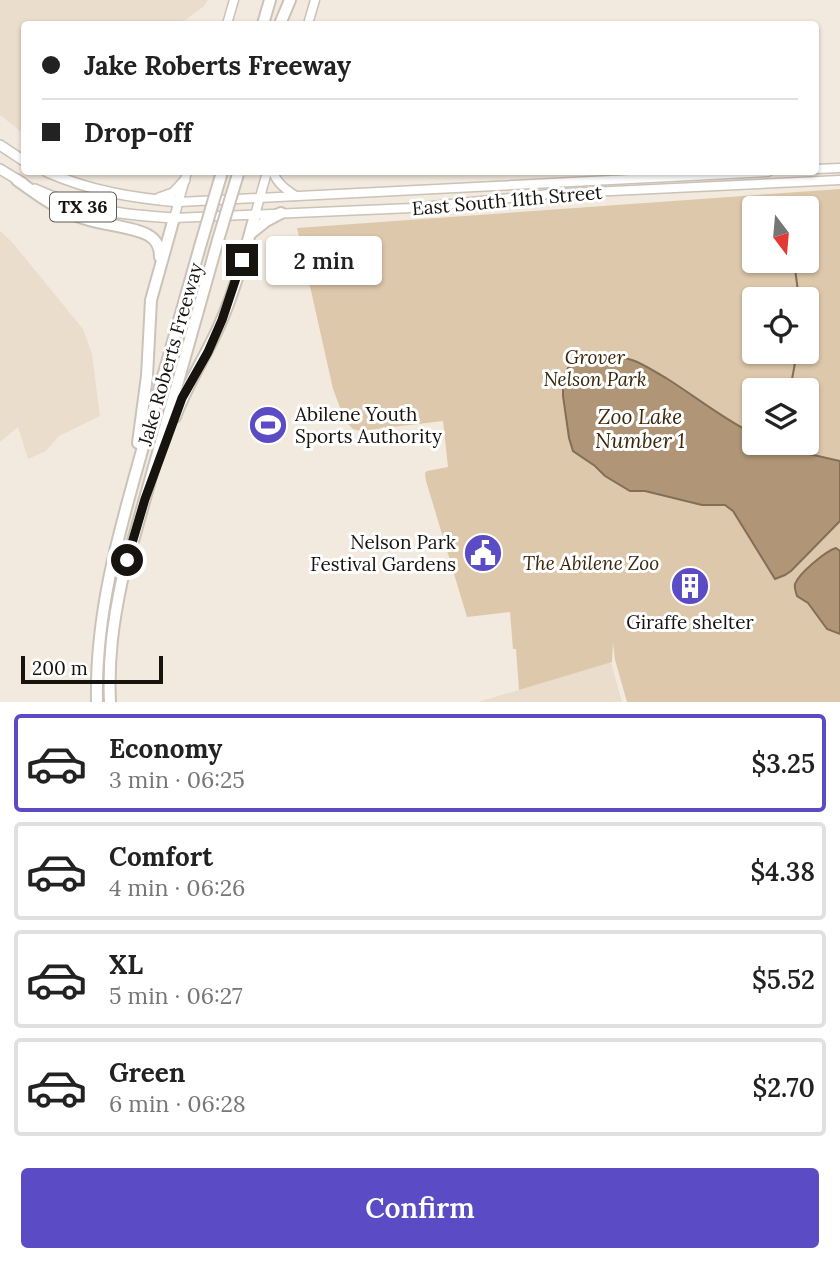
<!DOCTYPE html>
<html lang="en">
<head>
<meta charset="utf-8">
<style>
  body { margin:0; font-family:Lora,serif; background:#f2f2f2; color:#222; height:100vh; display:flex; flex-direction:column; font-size:26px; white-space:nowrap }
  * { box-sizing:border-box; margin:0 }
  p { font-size:23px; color:#767676 }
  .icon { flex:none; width:38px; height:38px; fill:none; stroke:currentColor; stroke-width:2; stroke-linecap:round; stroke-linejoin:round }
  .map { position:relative; height:702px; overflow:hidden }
  .side { display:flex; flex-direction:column; background:#fff; flex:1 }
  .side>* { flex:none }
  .banner { position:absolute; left:21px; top:21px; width:798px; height:154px; border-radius:7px; box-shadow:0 2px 5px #0004; display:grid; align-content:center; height:154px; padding:0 21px; background:#fff }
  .needle { width:46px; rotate:164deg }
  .tools { position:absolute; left:742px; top:196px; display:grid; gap:14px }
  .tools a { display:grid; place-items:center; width:77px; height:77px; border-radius:7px; background:#fff; box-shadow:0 2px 5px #0004; font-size:35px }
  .scale { position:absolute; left:21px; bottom:18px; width:142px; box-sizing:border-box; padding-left:7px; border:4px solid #171410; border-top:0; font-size:19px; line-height:24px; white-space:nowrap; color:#171410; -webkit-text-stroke:5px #fff; paint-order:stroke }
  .end { position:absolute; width:32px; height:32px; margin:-16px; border:9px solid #171410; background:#fff; box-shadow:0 0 0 4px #fff }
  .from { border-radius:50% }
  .bubble { position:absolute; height:49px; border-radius:7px; background:#fff; box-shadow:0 2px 5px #0004; font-size:23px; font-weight:600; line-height:49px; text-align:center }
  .banner b { display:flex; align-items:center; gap:24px; height:66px; font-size:26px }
  .banner b+b { border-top:2px solid #e0e0e0 }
  .banner i { width:18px; height:18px; background:#222 }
  ul { padding:12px 0 0; list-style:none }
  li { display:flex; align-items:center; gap:21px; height:98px; margin:0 14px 10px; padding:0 7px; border:4px solid #e0e0e0; border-radius:7px }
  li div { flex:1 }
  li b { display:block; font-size:26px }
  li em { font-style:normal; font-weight:600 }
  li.selected { border-color:#5b4cc5 }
  li>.icon { width:63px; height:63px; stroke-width:1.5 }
  .primary-button { display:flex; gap:14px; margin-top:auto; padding:14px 21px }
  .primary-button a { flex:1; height:80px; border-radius:7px; background:#5b4cc5; color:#fff; font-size:28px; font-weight:600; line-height:80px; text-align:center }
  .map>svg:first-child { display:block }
  .built { fill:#ebddcc }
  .green { fill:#dec8ac; fill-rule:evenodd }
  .water { fill:#b09676; stroke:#826f57; stroke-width:2 }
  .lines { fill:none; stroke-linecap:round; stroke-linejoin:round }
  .stream { stroke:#826f57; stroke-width:2 }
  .street-casing { stroke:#cbc2b8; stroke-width:9 }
  .secondary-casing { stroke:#cbc2b8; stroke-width:11 }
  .primary-casing { stroke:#cbc2b8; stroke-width:12 }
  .highway-casing { stroke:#cbc2b8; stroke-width:14 }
  .street { stroke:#fff; stroke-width:5 }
  .secondary { stroke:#fff; stroke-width:8 }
  .primary { stroke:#fff; stroke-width:9 }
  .highway { stroke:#fff; stroke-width:10 }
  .highway-bridge-casing { stroke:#cbc2b8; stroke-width:14; stroke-linecap:butt }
  .highway-bridge { stroke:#fff; stroke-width:10 }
  .route { stroke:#171410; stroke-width:9 }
  .labels { text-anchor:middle; stroke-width:6; stroke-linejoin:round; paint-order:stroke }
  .shield { fill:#fff; stroke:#5d5a58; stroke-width:2 }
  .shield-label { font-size:18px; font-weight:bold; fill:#171410 }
  .street-label { font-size:19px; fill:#171410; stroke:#fff }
  .park-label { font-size:19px; font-style:italic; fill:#392609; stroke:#fff }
  .poi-label { font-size:19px; fill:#171410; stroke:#fff; text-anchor:start }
  .water-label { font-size:21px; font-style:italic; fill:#3b280c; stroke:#fff }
</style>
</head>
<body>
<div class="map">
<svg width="840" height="702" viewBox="0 0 840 702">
  <rect width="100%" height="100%" fill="#f3eadf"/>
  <!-- built -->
  <g class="built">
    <path d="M0,0H208L204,6L180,24H24V134L0,115Z"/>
    <path d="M0,231L12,242L83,329L92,354L100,416L59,436L46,451L28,459L18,427L0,442Z"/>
    <path d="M611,662L622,702H477L519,690Z"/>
  </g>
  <!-- green -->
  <path class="green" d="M840,189V702H627L615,660L613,643L612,662L519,690L516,649H513L510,612L467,617L426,481L425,473L427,471L448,467L443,421L360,431L353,429L345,421L333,389L297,228ZM754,208H807V261H754ZM754,299H807V352H754ZM754,390H807V443H754Z"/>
  <!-- water -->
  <g class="water">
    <path d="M593,355C606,355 619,356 632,360C644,364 655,372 666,378C695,396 723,419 754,434V443H776L809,454L840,461V521L791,571L785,575L775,579L733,511L725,505H702L645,491H630L605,476L595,466L573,451L569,438L563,396V377L568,368L583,358Z"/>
    <path d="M836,548L840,551V634L827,629L808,603L797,596C796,592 794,588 795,584C799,573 826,551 836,548Z"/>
  </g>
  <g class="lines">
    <!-- stream -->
    <g class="stream">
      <path d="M790,201V208"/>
      <path d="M794,261L799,299"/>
      <path d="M790,390L797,352"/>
    </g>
    <!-- street casing -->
    <g class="street-casing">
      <path id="street" d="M788,384L795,387"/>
    </g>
    <!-- secondary casing -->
    <g class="secondary-casing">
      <g id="secondary">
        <path d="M227,24L234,0"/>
        <path d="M308,24L315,0"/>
        <path d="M816,169L840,168"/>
        <path d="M187,172L174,218L412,208L549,194L840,180"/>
        <path d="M273,172C277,183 285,189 296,196"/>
        <path d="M179,202L768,172"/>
        <path d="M255,215L267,172"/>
      </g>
    </g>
    <!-- primary casing -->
    <g class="primary-casing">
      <g id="primary">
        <path d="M0,145L24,161"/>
        <path d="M0,169L23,183"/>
        <path d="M47,172C90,191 133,198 179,202"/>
        <path d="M35,189C80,210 126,215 174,218"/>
        <path d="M159,198L173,193L185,180"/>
      </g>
    </g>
    <!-- highway casing -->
    <g class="highway-casing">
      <g id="highway">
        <path d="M263,24L270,0"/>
        <path d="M280,24L290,0"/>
        <path d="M17,180C39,196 62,213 89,220C106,225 134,227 148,235C157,240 160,247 160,257"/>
        <path d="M251,233L266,221L281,213"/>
        <path d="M175,417C187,384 206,356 220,324C235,290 245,252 255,215"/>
        <path d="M138,443L147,376L151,300L174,218"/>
        <path d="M97,702C95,613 119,532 143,447C162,379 182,311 201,243"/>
        <path d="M110,702C108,659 113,622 122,580L218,240"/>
      </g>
    </g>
    <!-- street -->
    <use href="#street" class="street"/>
    <!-- secondary -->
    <use href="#secondary" class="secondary"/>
    <!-- primary -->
    <use href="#primary" class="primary"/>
    <!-- highway -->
    <use href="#highway" class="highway"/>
    <!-- highway-bridge casing -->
    <g class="highway-bridge-casing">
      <g id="highway-bridge">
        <path d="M218,240L238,174"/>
        <path d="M201,243L222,172"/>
      </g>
    </g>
    <!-- highway-bridge -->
    <use href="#highway-bridge" class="highway-bridge"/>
  </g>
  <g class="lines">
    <!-- route -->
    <path class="route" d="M127,560L145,499L182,398L208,352L222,320L242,260"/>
  </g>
  <!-- icons -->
  <defs>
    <g id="stadium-disc" transform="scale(2.0125)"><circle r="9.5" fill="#5b4cc5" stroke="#fff"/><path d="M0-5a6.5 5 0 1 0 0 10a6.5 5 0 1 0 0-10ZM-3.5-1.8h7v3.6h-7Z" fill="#fff"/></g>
    <g id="civic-disc" transform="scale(2.0125)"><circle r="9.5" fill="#5b4cc5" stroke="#fff"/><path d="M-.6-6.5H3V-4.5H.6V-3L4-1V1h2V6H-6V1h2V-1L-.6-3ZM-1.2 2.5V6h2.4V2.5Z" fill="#fff"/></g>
    <g id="building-disc" transform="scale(2.0125)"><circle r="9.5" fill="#5b4cc5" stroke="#fff"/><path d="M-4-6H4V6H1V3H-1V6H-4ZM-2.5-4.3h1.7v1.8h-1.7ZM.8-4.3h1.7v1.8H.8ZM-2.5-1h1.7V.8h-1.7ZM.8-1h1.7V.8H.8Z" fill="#fff"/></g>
  </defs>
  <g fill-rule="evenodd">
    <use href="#stadium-disc" x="268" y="425"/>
    <use href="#civic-disc" x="483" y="553"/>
    <use href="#building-disc" x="690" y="586"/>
  </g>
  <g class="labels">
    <!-- shield labels -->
    <rect class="shield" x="50" y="192.5" width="66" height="29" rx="5"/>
    <g class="shield-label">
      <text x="83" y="213">TX 36</text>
    </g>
    <!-- street labels -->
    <g class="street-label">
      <text transform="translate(507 200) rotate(-5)" y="7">East South 11th Street</text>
      <text transform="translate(170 354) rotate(-74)" y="7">Jake Roberts Freeway</text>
    </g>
    <!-- park labels -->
    <g class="park-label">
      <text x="595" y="364">Grover<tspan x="595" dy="22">Nelson Park</tspan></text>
      <text x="591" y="570">The Abilene Zoo</text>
    </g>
    <!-- poi labels -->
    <g class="poi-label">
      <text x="295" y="421">Abilene Youth<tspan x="295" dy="22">Sports Authority</tspan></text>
      <text x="456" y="549" text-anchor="end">Nelson Park<tspan x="456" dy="22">Festival Gardens</tspan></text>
      <text x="690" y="629" text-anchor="middle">Giraffe shelter</text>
    </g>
    <!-- water labels -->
    <g class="water-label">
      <text x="640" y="424">Zoo Lake<tspan x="640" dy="24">Number 1</tspan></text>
    </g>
  </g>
</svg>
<div class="tools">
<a><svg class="needle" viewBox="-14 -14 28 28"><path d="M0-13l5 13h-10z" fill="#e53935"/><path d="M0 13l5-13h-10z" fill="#767676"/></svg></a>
<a><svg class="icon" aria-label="locate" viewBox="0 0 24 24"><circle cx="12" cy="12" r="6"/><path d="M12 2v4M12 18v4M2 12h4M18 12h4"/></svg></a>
<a><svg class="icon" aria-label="layers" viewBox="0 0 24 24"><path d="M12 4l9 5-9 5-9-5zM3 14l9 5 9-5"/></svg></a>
</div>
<div class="scale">200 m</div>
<i class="end from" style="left:127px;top:560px"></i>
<i class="end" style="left:242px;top:260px"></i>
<div class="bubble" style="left:266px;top:236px;width:116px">2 min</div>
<div class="banner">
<b><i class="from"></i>Jake Roberts Freeway</b>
<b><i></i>Drop-off</b>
</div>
</div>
<section class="side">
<ul>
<li class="selected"><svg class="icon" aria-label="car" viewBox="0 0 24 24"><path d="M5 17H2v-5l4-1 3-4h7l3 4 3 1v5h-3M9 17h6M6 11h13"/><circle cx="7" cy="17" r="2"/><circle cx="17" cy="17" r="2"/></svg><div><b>Economy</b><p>3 min · 06:25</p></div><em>$3.25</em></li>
<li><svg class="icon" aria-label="car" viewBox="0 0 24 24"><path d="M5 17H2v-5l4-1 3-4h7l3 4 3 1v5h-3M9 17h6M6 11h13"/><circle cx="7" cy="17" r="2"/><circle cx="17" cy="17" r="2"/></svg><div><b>Comfort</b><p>4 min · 06:26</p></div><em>$4.38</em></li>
<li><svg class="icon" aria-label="car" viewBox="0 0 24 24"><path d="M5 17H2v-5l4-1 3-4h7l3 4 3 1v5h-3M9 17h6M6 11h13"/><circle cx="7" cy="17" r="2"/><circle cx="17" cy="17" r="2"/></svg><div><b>XL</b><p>5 min · 06:27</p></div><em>$5.52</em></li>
<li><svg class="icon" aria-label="car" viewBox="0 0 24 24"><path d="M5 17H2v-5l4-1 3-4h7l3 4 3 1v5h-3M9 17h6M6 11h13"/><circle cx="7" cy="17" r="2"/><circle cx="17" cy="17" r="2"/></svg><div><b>Green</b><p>6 min · 06:28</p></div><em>$2.70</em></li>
</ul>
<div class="primary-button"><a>Confirm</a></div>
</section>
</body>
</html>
